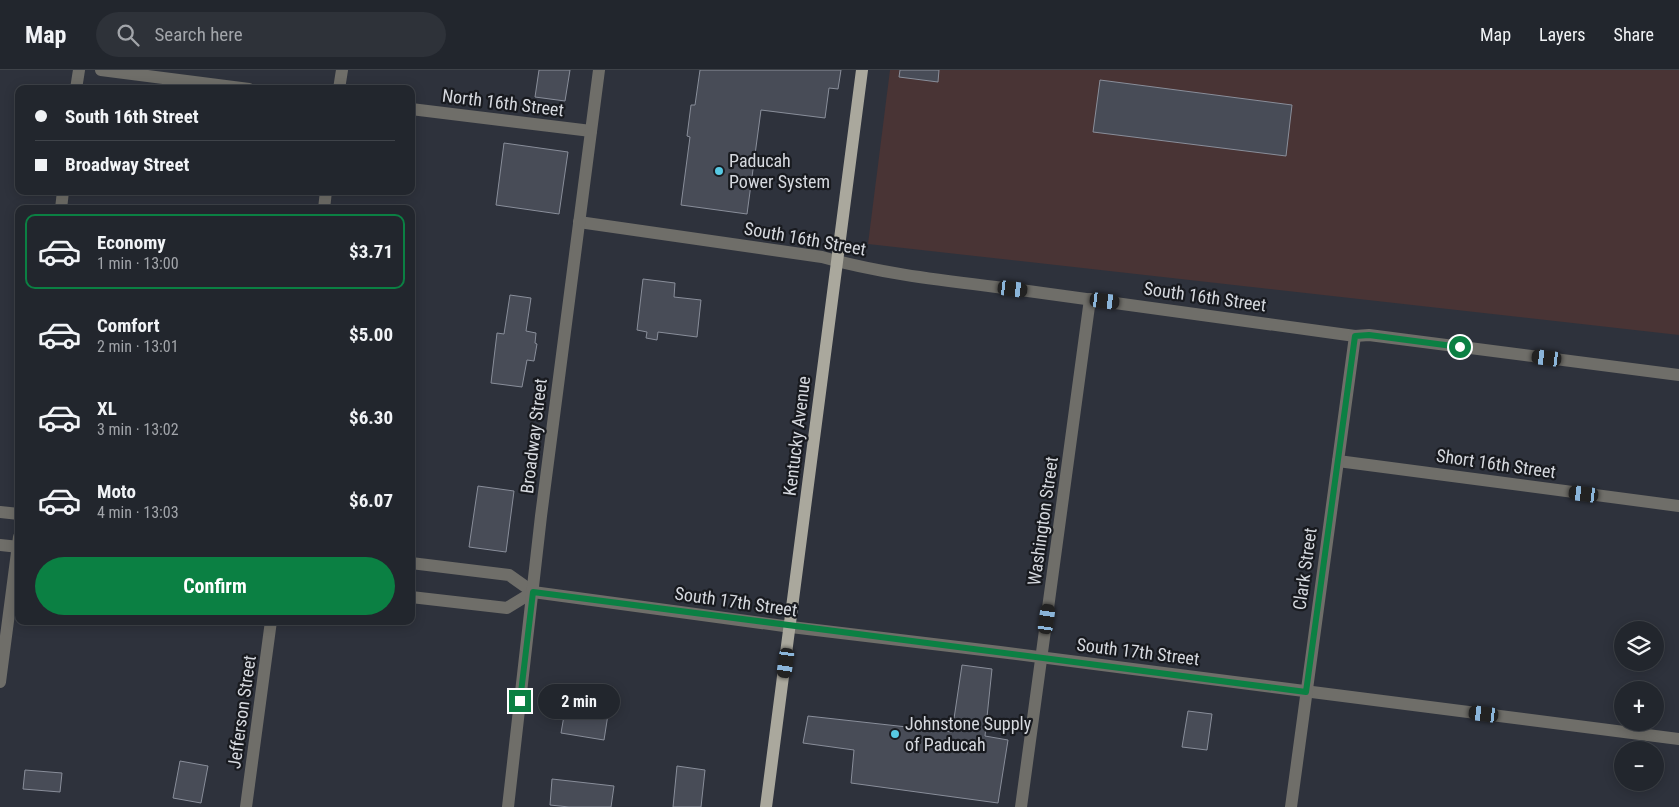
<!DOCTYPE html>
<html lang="en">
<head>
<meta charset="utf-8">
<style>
  body { margin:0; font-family:"Roboto Condensed",sans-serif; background:#2e3239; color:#f1f3f6; height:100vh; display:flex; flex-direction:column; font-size:19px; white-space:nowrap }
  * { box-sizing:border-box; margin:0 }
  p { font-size:16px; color:#a2a5aa }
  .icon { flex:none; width:28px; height:28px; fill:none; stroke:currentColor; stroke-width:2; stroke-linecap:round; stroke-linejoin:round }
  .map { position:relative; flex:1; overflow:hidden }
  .drawer { position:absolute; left:15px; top:135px; width:400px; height:420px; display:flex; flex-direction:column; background:#22262d; border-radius:10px; box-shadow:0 2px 12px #0003,0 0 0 1px #3f4349 }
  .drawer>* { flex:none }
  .guide { position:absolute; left:15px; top:15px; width:400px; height:110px; border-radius:10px; box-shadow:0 2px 12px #0003,0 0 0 1px #3f4349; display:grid; align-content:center; height:110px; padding:0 20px; background:#22262d }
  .tools { position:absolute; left:1614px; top:551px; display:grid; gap:10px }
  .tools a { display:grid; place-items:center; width:50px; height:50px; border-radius:50%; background:#22262d; box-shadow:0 2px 12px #0003,0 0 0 1px #3f4349; font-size:25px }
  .end { position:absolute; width:22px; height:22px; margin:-11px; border:6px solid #0b8043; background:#fff; box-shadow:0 0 0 2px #fff }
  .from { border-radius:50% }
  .bubble { position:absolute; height:35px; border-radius:18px; background:#22262d; box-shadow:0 2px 12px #0003,0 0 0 1px #3f4349; font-size:16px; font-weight:700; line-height:35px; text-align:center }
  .car { position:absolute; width:15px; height:30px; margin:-15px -8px; border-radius:6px; box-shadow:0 0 4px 1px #0007; background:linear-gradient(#222 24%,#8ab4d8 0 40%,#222 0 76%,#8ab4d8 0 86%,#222 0) }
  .guide b { display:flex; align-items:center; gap:18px; height:48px; font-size:19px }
  .guide b+b { border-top:1px solid #3f4349 }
  .guide i { width:12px; height:12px; background:#f1f3f6 }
  ul { padding:9px 0 0; list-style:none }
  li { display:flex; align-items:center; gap:15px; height:75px; margin:0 10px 8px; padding:0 10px; border:2px solid transparent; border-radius:10px }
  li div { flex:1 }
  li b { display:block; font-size:19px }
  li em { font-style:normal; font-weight:700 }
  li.on { border-color:#0b8043 }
  li>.icon { width:45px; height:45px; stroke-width:1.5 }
  .button { display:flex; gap:10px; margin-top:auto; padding:10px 20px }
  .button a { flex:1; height:58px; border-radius:30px; background:#0b8043; color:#fff; font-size:20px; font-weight:700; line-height:58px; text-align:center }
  header { display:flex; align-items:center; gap:30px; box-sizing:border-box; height:70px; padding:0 25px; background:#22262d; border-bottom:1px solid #3f4349 }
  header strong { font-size:24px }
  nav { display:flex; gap:28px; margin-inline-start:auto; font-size:18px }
  .search { width:350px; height:45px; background:#2e3239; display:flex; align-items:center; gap:12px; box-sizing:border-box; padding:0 18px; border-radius:28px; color:#a2a5aa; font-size:19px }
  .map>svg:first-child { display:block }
  .industrial { fill:#493435 }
  .building { fill:#484c57; stroke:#898e9a }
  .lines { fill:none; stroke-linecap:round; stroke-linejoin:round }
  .minor { stroke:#6f6e69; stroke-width:12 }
  .major { stroke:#aaa89d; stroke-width:12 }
  .route { stroke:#0b8043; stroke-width:6 }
  .poi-dot { fill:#57c9e3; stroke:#181a1f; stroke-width:2 }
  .labels { text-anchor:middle; stroke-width:4.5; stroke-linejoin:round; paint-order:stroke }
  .street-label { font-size:18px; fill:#d6d9df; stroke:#181a1f }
  .poi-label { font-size:18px; fill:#d6d9df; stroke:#181a1f; text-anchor:start }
</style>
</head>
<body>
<header>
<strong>Map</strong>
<div class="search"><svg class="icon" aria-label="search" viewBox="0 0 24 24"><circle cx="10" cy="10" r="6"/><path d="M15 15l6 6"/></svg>Search here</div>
<nav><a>Map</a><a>Layers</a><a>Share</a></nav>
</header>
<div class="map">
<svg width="1679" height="737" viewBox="0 0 1679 737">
  <rect width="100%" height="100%" fill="#2e323c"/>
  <!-- industrial -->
  <path class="industrial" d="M890,0H1679V265L868,174Z"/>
  <!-- building -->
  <g class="building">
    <path d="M539,0H570L565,31L535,27Z"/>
    <path d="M700,0H841L838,19L829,18L825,48L761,40L747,144L681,135L690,67L687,66L691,35H695Z"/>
    <path d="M900,0H939L938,12L899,7Z"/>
    <path d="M1100,10L1292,35L1286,86L1093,62Z"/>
    <path d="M504,73L568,82L559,144L496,135Z"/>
    <path d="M643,209L675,213L674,227L701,230L697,267L658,262L657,270L646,268L647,262L637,260Z"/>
    <path d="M510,225L531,228L526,261L536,263L535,273L537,274L534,291L527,290L522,317L491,313L497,263L504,264Z"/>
    <path d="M478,416L514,421L506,482L469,477Z"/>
    <path d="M962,595L992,599L985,666L1008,670L998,733L851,713L854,680L803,673L808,646L952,662Z"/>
    <path d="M569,617L607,623L605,637L609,638L604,670L561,663Z"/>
    <path d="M1188,641L1212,644L1207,680L1182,677Z"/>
    <path d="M180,691L208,696L201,733L173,728Z"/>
    <path d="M677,696L705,700L701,737H673Z"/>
    <path d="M25,700L62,703L60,722L23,719Z"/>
    <path d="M552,709L614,716L611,737H569L550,735Z"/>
  </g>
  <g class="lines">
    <!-- minor -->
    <g class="minor">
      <path d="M101,0L249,19"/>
      <path d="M76,19L79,0"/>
      <path d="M339,19L342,0"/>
      <path d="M411,39L591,61"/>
      <path d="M61,139L63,121"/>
      <path d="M324,139L326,121"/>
      <path d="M579,152L822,187C889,206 960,212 1028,221C1137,235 1246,250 1355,266L1369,265L1679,305"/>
      <path d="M1338,391L1679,436"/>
      <path d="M0,442L19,444"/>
      <path d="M0,475L19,477"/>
      <path d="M411,493L509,505L533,522L791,557L1000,582L1679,669"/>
      <path d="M411,527L507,538L533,522"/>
      <path d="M0,612L19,467"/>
      <path d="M246,737L271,551"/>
      <path d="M508,737L541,446L599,0"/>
      <path d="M1021,737L1090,229"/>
      <path d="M1291,737L1355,266"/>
    </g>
    <!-- major -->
    <path class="major" d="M766,737L862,0"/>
  </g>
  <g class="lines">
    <!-- route -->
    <path class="route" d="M520,631L533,522C791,557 1049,588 1306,622L1355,266L1369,265L1460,277"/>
  </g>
  <!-- markers -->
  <g class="poi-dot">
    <circle cx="719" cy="101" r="5"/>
    <circle cx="895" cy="664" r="5"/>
  </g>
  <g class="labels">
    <!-- street labels -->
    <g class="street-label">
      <text transform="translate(503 33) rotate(7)" y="6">North 16th Street</text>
      <text transform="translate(805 169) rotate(10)" y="6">South 16th Street</text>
      <text transform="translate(1205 227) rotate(8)" y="6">South 16th Street</text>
      <text transform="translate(534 366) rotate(-83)" y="6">Broadway Street</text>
      <text transform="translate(797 366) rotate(-83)" y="6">Kentucky Avenue</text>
      <text transform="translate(1496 394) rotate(8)" y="6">Short 16th Street</text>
      <text transform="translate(1043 451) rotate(-82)" y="6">Washington Street</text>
      <text transform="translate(1305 499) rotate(-82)" y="6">Clark Street</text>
      <text transform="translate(736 532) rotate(8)" y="6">South 17th Street</text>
      <text transform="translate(1138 582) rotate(7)" y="6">South 17th Street</text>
      <text transform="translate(242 642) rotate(-82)" y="6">Jefferson Street</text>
    </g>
    <!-- poi labels -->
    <g class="poi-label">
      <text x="729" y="97">Paducah<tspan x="729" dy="21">Power System</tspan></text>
      <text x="905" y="660">Johnstone Supply<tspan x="905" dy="21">of Paducah</tspan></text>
    </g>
  </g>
</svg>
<div class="tools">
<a><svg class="icon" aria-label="layers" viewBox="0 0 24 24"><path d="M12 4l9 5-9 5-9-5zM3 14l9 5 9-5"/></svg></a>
<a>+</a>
<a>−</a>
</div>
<i class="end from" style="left:1460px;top:277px"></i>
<i class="end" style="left:520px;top:631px"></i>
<div class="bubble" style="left:538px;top:614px;width:82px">2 min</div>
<i class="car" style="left:1013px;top:219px;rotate:97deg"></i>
<i class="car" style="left:1105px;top:231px;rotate:97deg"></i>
<i class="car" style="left:1547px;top:288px;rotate:277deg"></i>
<i class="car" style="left:1584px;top:424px;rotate:277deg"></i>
<i class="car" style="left:1047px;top:549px;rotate:8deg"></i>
<i class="car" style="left:786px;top:593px;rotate:188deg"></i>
<i class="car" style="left:1484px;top:644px;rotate:277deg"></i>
<div class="guide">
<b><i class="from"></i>South 16th Street</b>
<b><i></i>Broadway Street</b>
</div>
<section class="drawer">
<ul>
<li class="on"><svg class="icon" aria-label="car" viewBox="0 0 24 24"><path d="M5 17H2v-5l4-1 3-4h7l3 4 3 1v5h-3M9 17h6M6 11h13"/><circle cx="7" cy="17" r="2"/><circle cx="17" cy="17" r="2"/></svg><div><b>Economy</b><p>1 min · 13:00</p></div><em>$3.71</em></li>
<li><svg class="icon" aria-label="car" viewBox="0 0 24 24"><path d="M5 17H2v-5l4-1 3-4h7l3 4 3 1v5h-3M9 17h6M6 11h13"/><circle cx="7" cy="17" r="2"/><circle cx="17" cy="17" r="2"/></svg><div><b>Comfort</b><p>2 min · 13:01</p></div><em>$5.00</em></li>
<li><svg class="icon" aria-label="car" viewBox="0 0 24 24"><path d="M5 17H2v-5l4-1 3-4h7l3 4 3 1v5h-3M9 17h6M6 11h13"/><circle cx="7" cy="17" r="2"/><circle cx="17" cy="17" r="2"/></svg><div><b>XL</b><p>3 min · 13:02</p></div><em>$6.30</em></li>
<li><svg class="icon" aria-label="car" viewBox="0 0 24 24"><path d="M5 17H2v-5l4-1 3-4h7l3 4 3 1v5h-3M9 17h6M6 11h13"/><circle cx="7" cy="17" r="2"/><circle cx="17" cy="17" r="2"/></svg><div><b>Moto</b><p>4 min · 13:03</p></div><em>$6.07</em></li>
</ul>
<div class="button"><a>Confirm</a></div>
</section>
</div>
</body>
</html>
